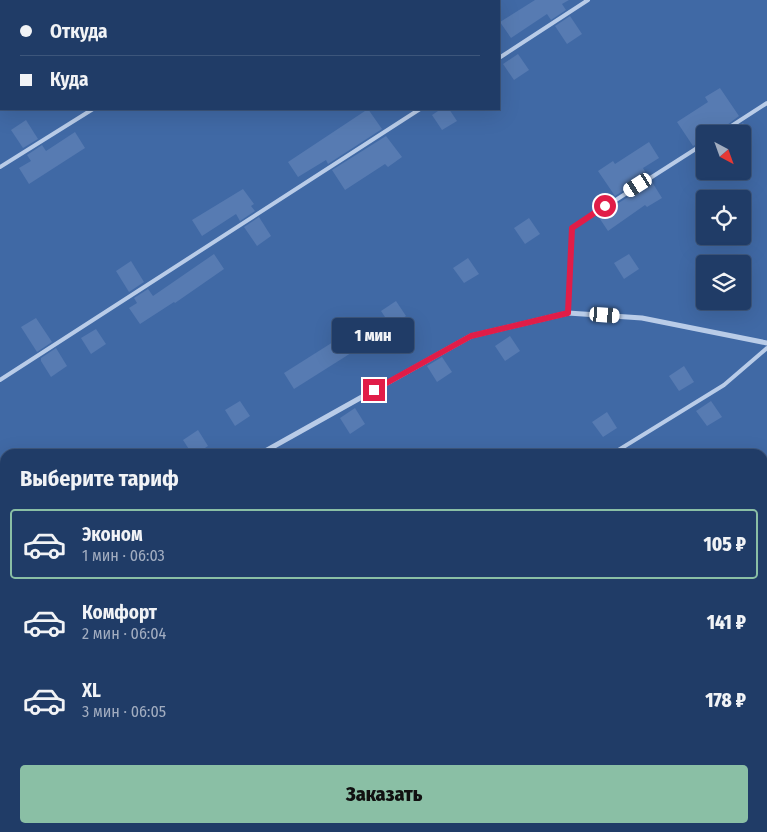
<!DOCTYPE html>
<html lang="ru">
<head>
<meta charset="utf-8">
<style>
  body { margin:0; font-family:"Fira Sans Condensed",sans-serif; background:#28436d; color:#f1f3f6; height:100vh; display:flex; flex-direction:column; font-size:19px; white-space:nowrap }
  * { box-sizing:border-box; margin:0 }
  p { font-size:16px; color:#a2adc0 }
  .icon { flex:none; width:28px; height:28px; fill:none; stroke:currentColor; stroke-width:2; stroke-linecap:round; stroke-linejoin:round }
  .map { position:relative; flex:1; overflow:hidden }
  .panel { position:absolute; left:0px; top:449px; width:768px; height:384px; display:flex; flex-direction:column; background:#203c67; border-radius:15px 15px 0 0; box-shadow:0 5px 20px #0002,0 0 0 1px #3d567b }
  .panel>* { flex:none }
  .guide { position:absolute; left:0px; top:0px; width:500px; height:110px; box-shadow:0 5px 20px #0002,0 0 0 1px #3d567b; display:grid; align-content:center; height:110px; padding:0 20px; background:#203c67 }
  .needle { width:32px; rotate:139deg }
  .controls { position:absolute; left:696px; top:125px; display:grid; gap:10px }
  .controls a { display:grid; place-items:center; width:55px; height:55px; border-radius:5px; background:#203c67; box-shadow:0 5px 20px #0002,0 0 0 1px #3d567b; font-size:25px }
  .end { position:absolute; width:22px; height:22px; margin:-11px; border:6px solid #e11d48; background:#fff; box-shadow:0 0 0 2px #fff }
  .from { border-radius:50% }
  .bubble { position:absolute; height:35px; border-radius:5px; background:#203c67; box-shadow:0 5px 20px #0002,0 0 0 1px #3d567b; font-size:16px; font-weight:800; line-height:35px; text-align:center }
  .car { position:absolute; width:15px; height:30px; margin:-15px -8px; border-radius:6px; box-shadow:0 0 4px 1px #0007; background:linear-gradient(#fff 24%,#345 0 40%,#fff 0 76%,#345 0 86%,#fff 0) }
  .guide b { display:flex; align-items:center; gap:18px; height:48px; font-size:19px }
  .guide b+b { border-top:1px solid #3d567b }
  .guide i { width:12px; height:12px; background:#f1f3f6 }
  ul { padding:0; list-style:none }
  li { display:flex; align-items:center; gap:15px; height:70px; margin:0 10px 8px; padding:0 10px; border:2px solid transparent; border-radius:5px }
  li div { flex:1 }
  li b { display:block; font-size:19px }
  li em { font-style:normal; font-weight:800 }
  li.selected { border-color:#8abfa5 }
  li>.icon { width:45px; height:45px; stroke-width:1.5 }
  h2 { padding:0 20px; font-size:22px; line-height:60px }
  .button { display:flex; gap:10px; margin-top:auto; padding:10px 20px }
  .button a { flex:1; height:58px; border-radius:5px; background:#8abfa5; color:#111; font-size:20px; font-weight:800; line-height:58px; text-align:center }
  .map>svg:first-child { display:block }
  .green { fill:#4069a5; fill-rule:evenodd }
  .building { fill:#577bb2 }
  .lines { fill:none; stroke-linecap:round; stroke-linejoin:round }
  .service { stroke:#b9cce8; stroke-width:4 }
  .minor { stroke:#b9cce8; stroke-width:5 }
  .route { stroke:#e11d48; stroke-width:6 }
</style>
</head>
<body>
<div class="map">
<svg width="767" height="832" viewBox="0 0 767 832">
  <rect width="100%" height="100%" fill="#2b5089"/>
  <!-- green -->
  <path class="green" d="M0,0H767V832H0ZM1,1H499V109H1ZM705,134H742V171H705ZM705,199H742V236H705ZM705,264H742V301H705ZM5,454H762V828H5Z"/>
  <!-- building -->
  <g class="building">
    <path d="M535,0H569L562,4L566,10L551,20L547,14L511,38L500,22Z"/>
    <path d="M570,16L582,34L567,44L555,26Z"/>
    <path d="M518,54L529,70L514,80L503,64Z"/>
    <path d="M720,88L739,116L715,134H705V139L693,146L677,122L708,102L705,97Z"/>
    <path d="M368,109L382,129L328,164L326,160L298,177L288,162Z"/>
    <path d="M441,109H449L457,121L442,130L432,115Z"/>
    <path d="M26,120L38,139L23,148L11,130Z"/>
    <path d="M743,123L751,134H726Z"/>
    <path d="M75,132L85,148L29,184L19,168L31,161L27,155L42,145L46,151Z"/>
    <path d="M386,136L402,157L388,167L385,164L345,190L332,170Z"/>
    <path d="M649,142L659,158L643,168L647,175L615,196L598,171L613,161L615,164Z"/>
    <path d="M652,182L662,198L647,207L645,205L608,231L598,216Z"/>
    <path d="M243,189L254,204L251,206L255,211L240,221L236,214L202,236L192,220Z"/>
    <path d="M259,217L271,236L257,246L244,227Z"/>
    <path d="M529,218L540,234L525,244L514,228Z"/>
    <path d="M214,254L224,269L175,303L174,302L140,324L129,308L137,303L134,298L148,289L153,296Z"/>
    <path d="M629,254L639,269L624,279L614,263Z"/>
    <path d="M468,258L479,274L464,283L453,268Z"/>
    <path d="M131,261L144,282L129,292L116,271Z"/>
    <path d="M396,301L406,316L391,326L381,311Z"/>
    <path d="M36,318L52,342L37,352L21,327Z"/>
    <path d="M96,329L106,344L91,354L81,338Z"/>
    <path d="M510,336L520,351L505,361L495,346Z"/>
    <path d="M341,337L351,353L294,389L284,373Z"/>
    <path d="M56,348L67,366L51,377L41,361V358Z"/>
    <path d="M442,357L452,372L437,382L427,366Z"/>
    <path d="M684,366L694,382L679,391L669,376Z"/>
    <path d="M240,401L250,416L235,426L225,410Z"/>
    <path d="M711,401L722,417L707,426L696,411Z"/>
    <path d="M355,408L365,424L350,434L340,418Z"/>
    <path d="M607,412L617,428L603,437L592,422Z"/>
    <path d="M198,430L208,446L196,454H192L183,440Z"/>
  </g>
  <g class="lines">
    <!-- service -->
    <g class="service">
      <path d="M263,1L265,0"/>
      <path d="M499,58L588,0"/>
      <path d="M719,134L767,103"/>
      <path d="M0,167L93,109"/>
      <path d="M568,313L572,228L705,143"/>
      <path d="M0,380L420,109"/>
      <path d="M612,454L724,385L767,348"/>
      <path d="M762,566L767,564"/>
      <path d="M0,601L5,598"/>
      <path d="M762,784L767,781"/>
      <path d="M19,832L26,828"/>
      <path d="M351,832L358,828"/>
      <path d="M686,832L694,828"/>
    </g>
    <!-- minor -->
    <g class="minor">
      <path d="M260,454L471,336L568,313L642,318L767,343"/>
      <path d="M0,558L5,565"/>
      <path d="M169,828L172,832"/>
    </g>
  </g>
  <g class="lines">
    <!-- route -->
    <path class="route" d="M374,390L471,336L568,313L572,228L605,206"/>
  </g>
</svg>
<div class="controls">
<a><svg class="needle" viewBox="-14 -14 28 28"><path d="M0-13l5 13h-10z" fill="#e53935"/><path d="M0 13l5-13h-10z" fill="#a2adc0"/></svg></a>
<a><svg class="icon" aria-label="locate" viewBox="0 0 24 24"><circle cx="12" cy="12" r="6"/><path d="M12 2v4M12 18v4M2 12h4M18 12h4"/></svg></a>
<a><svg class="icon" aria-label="layers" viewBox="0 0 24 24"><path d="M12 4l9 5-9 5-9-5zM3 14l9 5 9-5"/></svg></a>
</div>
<i class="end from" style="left:605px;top:206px"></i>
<i class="end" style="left:374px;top:390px"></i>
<div class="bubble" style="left:332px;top:318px;width:82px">1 мин</div>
<i class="car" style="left:638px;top:185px;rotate:238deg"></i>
<i class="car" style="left:605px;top:315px;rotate:94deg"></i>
<div class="guide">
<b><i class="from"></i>Откуда</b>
<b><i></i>Куда</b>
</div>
<section class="panel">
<h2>Выберите тариф</h2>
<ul>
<li class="selected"><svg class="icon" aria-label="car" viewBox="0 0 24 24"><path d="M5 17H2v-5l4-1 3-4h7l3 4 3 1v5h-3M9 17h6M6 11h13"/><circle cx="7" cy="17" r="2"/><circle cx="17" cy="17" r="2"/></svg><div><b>Эконом</b><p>1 мин · 06:03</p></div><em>105 ₽</em></li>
<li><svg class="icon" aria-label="car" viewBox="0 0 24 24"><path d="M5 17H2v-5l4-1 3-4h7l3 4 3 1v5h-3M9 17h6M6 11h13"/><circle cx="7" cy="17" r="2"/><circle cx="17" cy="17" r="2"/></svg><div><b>Комфорт</b><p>2 мин · 06:04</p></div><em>141 ₽</em></li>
<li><svg class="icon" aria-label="car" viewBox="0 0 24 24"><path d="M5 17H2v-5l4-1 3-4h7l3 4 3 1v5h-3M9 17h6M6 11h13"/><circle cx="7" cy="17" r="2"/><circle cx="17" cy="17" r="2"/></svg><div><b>XL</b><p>3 мин · 06:05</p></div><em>178 ₽</em></li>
</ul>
<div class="button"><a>Заказать</a></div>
</section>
</div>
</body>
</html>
